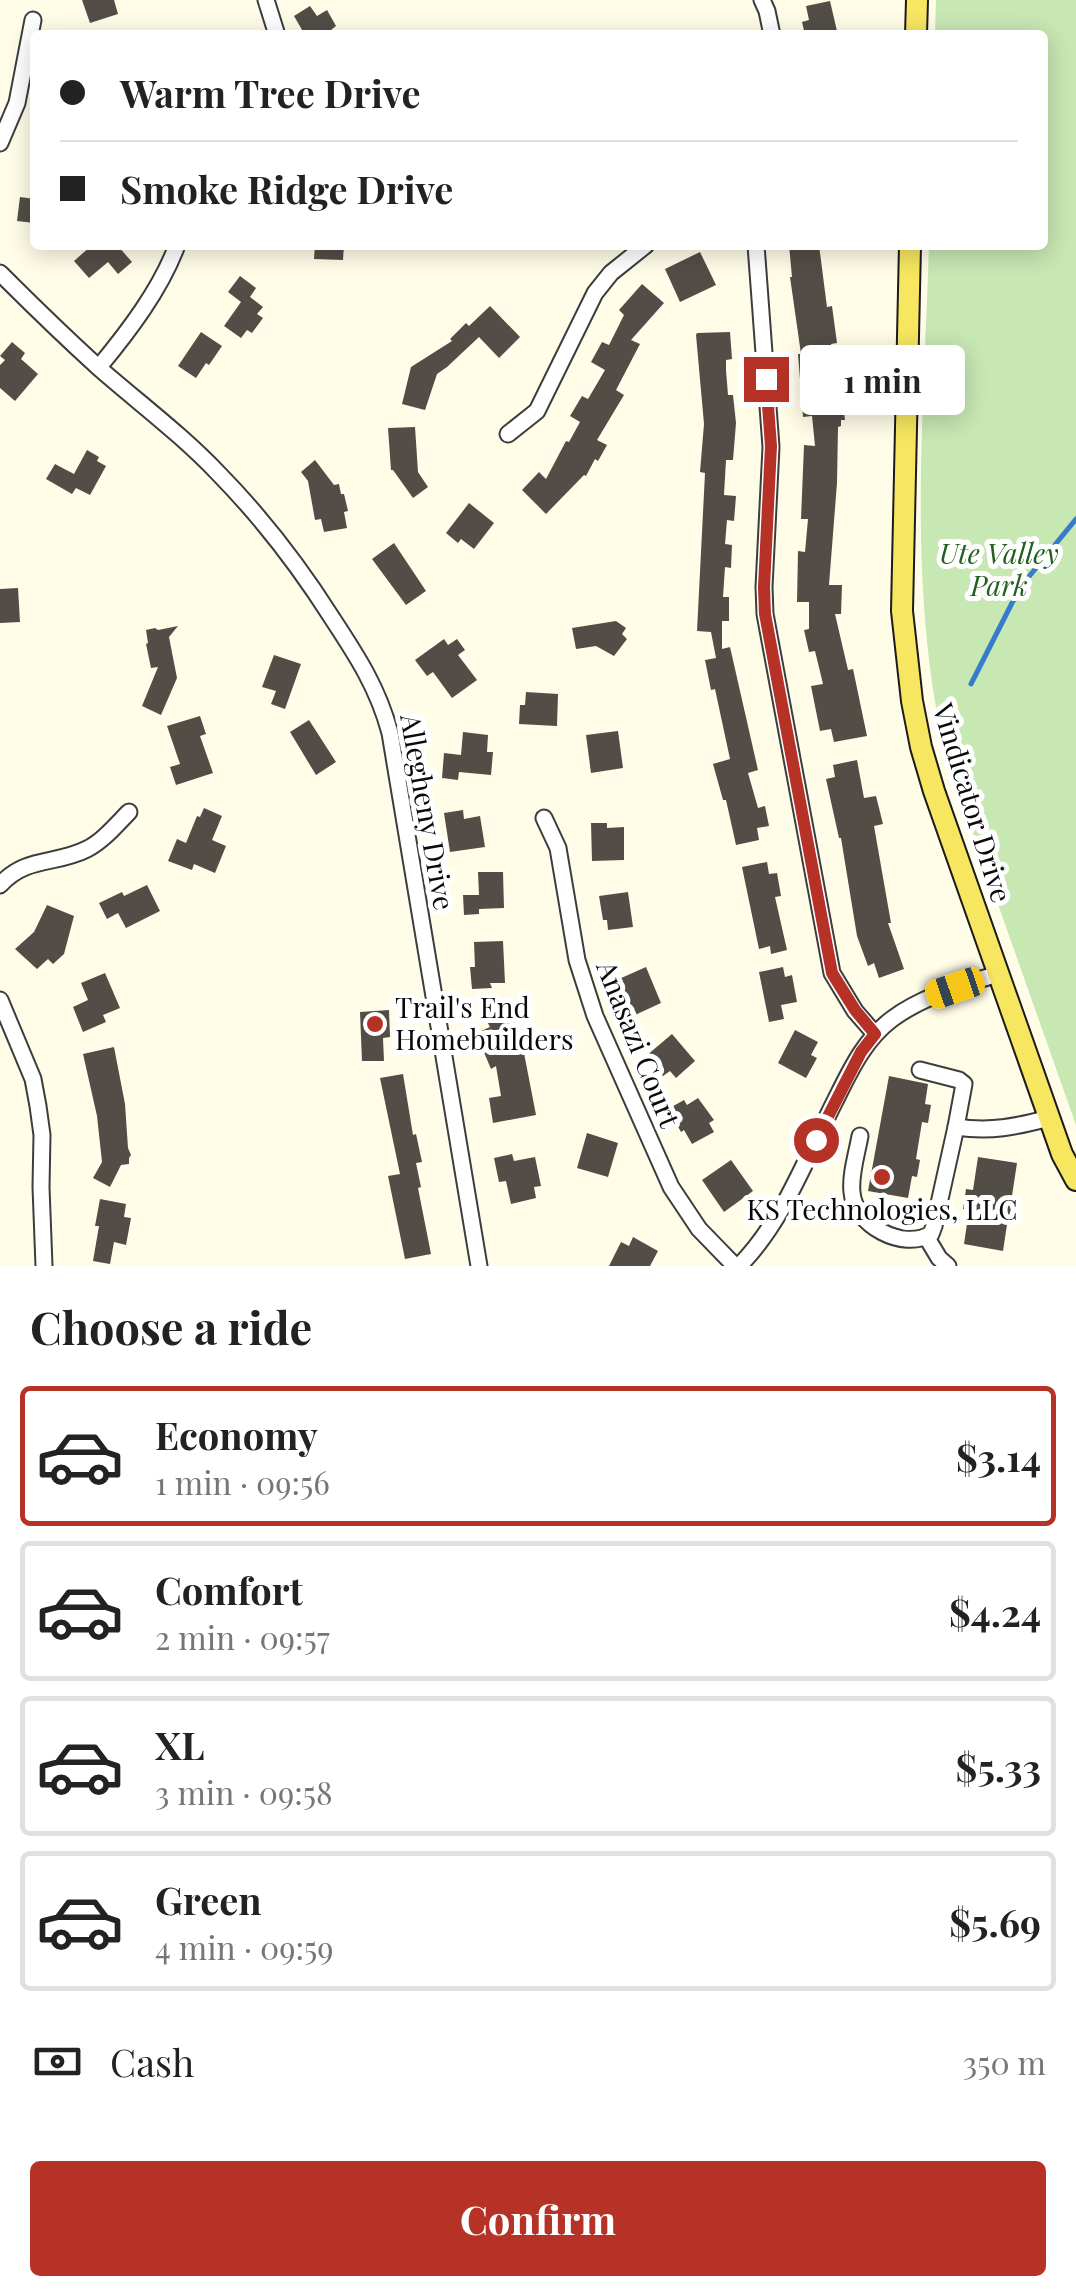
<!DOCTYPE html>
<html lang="en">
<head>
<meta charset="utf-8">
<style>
  body { margin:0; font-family:"Playfair Display",serif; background:#f2f2f2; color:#222; height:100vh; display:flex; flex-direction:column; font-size:38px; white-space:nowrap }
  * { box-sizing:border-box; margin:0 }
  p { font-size:32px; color:#767676 }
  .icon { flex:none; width:55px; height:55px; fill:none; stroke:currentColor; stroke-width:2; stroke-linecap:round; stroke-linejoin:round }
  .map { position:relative; height:1266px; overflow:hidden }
  .side { display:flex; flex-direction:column; background:#fff; flex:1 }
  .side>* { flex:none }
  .banner { position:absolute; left:30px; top:30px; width:1018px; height:220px; border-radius:10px; box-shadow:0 5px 25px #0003; display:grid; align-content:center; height:220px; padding:0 30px; background:#fff }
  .end { position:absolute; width:45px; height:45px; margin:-22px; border:12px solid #b73226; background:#fff; box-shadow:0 0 0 5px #fff }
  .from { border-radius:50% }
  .bubble { position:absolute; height:70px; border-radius:10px; background:#fff; box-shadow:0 5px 25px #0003; font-size:32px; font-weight:700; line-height:70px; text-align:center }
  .car { position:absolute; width:30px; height:60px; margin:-30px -15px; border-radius:12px; box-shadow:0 0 8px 2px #0007; background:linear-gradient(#f5c518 24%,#345 0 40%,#f5c518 0 76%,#345 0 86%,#f5c518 0) }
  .banner b { display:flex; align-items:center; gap:35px; height:95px; font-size:38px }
  .banner b+b { border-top:2px solid #e0e0e0 }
  .banner i { width:25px; height:25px; background:#222 }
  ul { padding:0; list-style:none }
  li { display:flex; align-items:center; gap:30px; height:140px; margin:0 20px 15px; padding:0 10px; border:5px solid #e0e0e0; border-radius:10px }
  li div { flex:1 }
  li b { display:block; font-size:38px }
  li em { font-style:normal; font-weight:700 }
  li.current { border-color:#b73226 }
  li>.icon { width:90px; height:90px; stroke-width:1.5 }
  h2 { padding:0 30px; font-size:45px; line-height:120px }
  .pay { display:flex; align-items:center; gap:25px; height:110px; padding:0 30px; font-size:38px }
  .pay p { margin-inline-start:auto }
  .cta { display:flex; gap:20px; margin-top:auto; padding:20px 30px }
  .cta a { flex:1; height:115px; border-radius:10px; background:#b73226; color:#fff; font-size:40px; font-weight:700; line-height:115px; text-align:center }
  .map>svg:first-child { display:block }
  .green { fill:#c7e7b3 }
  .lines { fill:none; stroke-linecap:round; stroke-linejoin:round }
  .stream { stroke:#367cca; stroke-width:5 }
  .building { fill:#534d47 }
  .minor-casing { stroke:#3d3d3d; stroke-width:19 }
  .major-casing { stroke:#1b1b1b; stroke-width:24 }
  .minor { stroke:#fff; stroke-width:15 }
  .major { stroke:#f6e660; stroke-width:20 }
  .route { stroke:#b73226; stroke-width:12 }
  .poi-dot { fill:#b73226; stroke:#fff; stroke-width:4 }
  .labels { text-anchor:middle; stroke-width:10; stroke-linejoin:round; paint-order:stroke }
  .park-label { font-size:28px; font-style:italic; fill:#22601d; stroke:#fff }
  .street-label { font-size:28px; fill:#0a0a0a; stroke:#fff }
  .poi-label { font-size:28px; fill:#0a0a0a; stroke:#fff; text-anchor:start }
</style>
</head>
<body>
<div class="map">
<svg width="1076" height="1266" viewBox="0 0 1076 1266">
  <rect width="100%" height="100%" fill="#fffde8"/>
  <!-- green -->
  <path class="green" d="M936,0H1076V1125L947,760C906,592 924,416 929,245H1042V35H935Z"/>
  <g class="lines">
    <!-- stream -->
    <path class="stream" d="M971,684L1012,603L1027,579L1076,519"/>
  </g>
  <!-- building -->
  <g class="building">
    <path d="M82,0H114L118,14L90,23Z"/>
    <path d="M830,1L837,31L805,35L802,22L809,20L806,6Z"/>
    <path d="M310,6L317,16L327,10L336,26L331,30L334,35H305L294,16Z"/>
    <path d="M20,197L35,199V223L17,221Z"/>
    <path d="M92,245H117L132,262L118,274L108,262L89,278L74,261Z"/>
    <path d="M315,245H344L343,260L314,259Z"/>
    <path d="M789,245H819L827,307L832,306L837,343L831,344L835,395L842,394L845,420H841V426L838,427L837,483L829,585H842L841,614H835L848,670L853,669L867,736L834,742L831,729L820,731L811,686L823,684L815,651L809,652L804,630L809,629V602H797L798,551L805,552L808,519H801L804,445L815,446L812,416L803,417L798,354H801L790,277H792Z"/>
    <path d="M700,252L716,285L680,302L665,269Z"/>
    <path d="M240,276L256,288L250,297L263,307L257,314L263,318L252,333L247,330L241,338L224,326L241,302L228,292Z"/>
    <path d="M642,284L664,303L631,340L640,344L616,390L624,395L597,440L607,445L598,461L595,459L586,476L584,475L546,514L522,490L539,472L546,479L566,441L569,442L580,422L570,416L582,396L588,399L605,370L591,362L602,342L609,345L624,315L619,310Z"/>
    <path d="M490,306L520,337L499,358L479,337L447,367L437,374L425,410L402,404L411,367L452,341L450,339L466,323L469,326Z"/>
    <path d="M201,332L222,346L209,365L206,363L196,378L178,366Z"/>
    <path d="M730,332L732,359L726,360V370L728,395H733L736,423L733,460H726L724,495L736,496L734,521L727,520L725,544L732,545L731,568L725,567L723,597H729V621H722V649L730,647L758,770L748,773L758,808L765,806L769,826L757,828L759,840L736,845L726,800H723L713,764L730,759L715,689L711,690L705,660L716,658L711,632L697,631L705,473L700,472L704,424L696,335L697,333Z"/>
    <path d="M12,342L25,353L21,359L38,374L15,401L0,388V365L5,360L0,356Z"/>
    <path d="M415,427L418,472L428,487L413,498L393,470H391L388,428Z"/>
    <path d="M87,450L99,457L97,461L106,466L90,495L76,488L72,494L46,479L55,464L74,474Z"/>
    <path d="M315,460L334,485L339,484L341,494H344L348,511L344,512L347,528L324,532L321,519L315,520L308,481L301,472Z"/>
    <path d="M469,503L494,523L474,549L461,539L458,543L446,533Z"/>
    <path d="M394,543L426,591L406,605L372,559Z"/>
    <path d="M18,588L20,622L0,623V589Z"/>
    <path d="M616,621L626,628L622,634L627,639L614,656L596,646L576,649L572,628Z"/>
    <path d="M178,626L169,637L177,678L161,715L142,706L158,667L151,668L146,644L148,643L146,630L155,628L158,630Z"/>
    <path d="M444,639L448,645L457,639L465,650L458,655L477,680L452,698L433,672L427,676L415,660Z"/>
    <path d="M274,655L301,664L285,709L271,704L276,691L262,687Z"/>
    <path d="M526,692L558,694L557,726L519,724L520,705H525Z"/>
    <path d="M200,716L206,734L200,736L213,773L176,785L170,767L180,764L167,726Z"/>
    <path d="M309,720L336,762L316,775L290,732Z"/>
    <path d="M618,731L623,768L591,773L586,735Z"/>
    <path d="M463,732L488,735L487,752H493L491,775L459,772L458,780L442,778L444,753L461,755Z"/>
    <path d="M857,760L864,798L876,796L883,824L874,826L891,923H888L904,969L879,978L874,963L868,966L857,936L841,838H839L826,779L835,777L833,765Z"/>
    <path d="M204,808L222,816L212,840L226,846L215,873L194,864L192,870L168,861L177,839L186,843L197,816L200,817Z"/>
    <path d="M463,810L464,819L480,816L485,847L450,852L444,813Z"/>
    <path d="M591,823H607V828L624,827V860L592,861Z"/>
    <path d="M767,862L769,874L777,873L781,896L775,897L787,950L771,954L770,946L759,949L742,867Z"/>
    <path d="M478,872H503L504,908L479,909V914L464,915L463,895H479Z"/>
    <path d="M147,885L160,911L126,928L118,913L107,919L99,903L122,892L124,896Z"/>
    <path d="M628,892L633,927L608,930L607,920H603L599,896Z"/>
    <path d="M47,905L74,916L64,954L53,964L48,959L37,969L15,949L34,932Z"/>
    <path d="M503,941L505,983H490L492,988L472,989L470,967H475L474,942Z"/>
    <path d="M646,967L661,1003L635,1015L619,979Z"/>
    <path d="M783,967L785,977L792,975L797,1002L781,1005L784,1019L769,1022L759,972Z"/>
    <path d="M105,973L120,1008L103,1015L106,1022L83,1032L73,1007L88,1000L81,983Z"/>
    <path d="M499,1002L507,1020L513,1017L529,1051L524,1053L536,1115L493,1123L489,1098L501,1096L496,1066L491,1069L483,1050L487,1048L479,1032L490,1027L481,1010Z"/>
    <path d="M389,1010L390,1037L383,1038L384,1061H362L360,1012Z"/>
    <path d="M795,1030L818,1042L811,1055L817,1058L806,1078L778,1063Z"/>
    <path d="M672,1034L695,1061L676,1078L670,1071L663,1076L646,1056Z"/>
    <path d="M114,1047L125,1104L128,1148L131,1155L129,1158V1164L121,1165L110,1187L93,1178L102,1162L97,1116L83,1054Z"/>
    <path d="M403,1074L413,1135L416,1134L422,1162L416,1163L421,1187L418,1188L431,1254L405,1259L388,1176L400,1174L380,1078Z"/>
    <path d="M889,1076L928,1084L925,1104L931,1105L928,1123L922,1122L916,1159L920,1160L917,1177L912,1176L908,1198L868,1191Z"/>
    <path d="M698,1098L714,1120L709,1123L714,1132L692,1144L684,1130L681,1132L668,1109L684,1100L687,1105Z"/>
    <path d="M587,1133L618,1143L608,1177L577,1168Z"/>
    <path d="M512,1154L514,1161L535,1157L541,1186L534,1187L536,1198L511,1204L506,1181L499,1182L494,1158Z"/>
    <path d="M978,1157L1017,1163L1012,1196L1017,1197L1013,1219L1008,1218L1003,1251L964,1244L969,1210L963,1209L966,1189L973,1190Z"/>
    <path d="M731,1160L753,1191L724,1212L702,1180Z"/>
    <path d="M100,1199L126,1204L124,1217L131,1218L126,1245L114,1242L110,1264L93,1261L99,1226H95Z"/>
    <path d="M633,1237L658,1251L650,1266H609L621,1242L629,1246Z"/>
  </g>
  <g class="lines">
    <!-- minor casing -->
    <g class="minor-casing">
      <g id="minor">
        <path d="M266,0L277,35"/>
        <path d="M762,0L767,11L772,35"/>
        <path d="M0,143L17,103L33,20"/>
        <path d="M756,245L771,447L764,587L765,614L832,973L855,1011L875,1034"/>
        <path d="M0,273C32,305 65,337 99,368C139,403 182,435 219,474C262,518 299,566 332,618C357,656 378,688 390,733L479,1266"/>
        <path d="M99,367C128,332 161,289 177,245"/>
        <path d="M508,434L537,411L595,293L611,273L646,245"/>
        <path d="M544,818L558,848L577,960L595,1016L671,1187L699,1229L735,1266"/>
        <path d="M0,885C26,856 56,865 87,849C103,841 116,825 129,812"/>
        <path d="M0,1000L33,1079L38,1106L42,1135L41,1187L44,1266"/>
        <path d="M920,1070L959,1080L964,1084L956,1127"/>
        <path d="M860,1136C857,1153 850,1175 852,1192C854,1225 903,1251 931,1234L934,1226L956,1127C991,1132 1015,1127 1049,1118"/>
        <path d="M927,1238L939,1258L948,1266"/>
        <path d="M739,1266C783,1222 807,1156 835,1101C850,1071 864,1040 892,1019C923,996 961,986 997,974"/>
      </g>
    </g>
    <!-- major casing -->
    <g class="major-casing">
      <g id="major">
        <path d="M916,35L917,0"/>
        <path d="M910,245L902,611L912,701L921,747L934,791L1062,1154L1076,1180"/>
      </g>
    </g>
    <!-- minor -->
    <use href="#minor" class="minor"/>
    <!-- major -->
    <use href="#major" class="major"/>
  </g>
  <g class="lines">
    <!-- route -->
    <path class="route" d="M766,379L771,446L764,587L765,614L832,973L855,1010L875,1034L861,1052L816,1140"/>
  </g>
  <!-- markers -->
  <g class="poi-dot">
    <circle cx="375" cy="1024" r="10"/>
    <circle cx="882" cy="1177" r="10"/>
  </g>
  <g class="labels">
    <!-- park labels -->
    <g class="park-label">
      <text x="999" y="564">Ute Valley<tspan x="999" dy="32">Park</tspan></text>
    </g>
    <!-- street labels -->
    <g class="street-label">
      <text transform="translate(972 803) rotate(73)" y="10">Vindicator Drive</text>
      <text transform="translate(427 812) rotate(80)" y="10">Allegheny Drive</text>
      <text transform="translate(638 1044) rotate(68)" y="10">Anasazi Court</text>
    </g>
    <!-- poi labels -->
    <g class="poi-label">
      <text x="395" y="1018">Trail's End<tspan x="395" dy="32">Homebuilders</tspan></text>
      <text x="882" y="1220" text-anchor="middle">KS Technologies, LLC</text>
    </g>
  </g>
</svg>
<i class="end from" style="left:816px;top:1140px"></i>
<i class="end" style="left:766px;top:379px"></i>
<div class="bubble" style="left:800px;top:345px;width:165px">1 min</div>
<i class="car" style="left:955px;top:988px;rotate:251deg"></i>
<div class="banner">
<b><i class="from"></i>Warm Tree Drive</b>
<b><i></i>Smoke Ridge Drive</b>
</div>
</div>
<section class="side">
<h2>Choose a ride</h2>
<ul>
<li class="current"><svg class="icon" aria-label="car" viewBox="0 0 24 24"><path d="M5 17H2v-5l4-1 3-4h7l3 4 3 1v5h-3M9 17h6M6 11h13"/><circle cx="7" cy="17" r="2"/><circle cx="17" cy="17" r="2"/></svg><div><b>Economy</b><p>1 min · 09:56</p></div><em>$3.14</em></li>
<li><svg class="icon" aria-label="car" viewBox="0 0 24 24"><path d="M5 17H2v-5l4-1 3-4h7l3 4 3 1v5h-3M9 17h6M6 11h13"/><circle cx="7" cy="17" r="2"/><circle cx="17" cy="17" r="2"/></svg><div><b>Comfort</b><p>2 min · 09:57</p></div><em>$4.24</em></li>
<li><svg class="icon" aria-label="car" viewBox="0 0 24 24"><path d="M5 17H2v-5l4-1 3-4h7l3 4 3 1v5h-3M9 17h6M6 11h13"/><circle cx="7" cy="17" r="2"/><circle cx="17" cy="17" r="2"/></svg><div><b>XL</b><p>3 min · 09:58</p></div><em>$5.33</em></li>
<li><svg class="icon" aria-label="car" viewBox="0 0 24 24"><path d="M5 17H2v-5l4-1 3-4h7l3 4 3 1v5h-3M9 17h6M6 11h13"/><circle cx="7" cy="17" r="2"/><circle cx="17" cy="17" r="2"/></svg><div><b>Green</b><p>4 min · 09:59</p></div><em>$5.69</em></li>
</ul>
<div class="pay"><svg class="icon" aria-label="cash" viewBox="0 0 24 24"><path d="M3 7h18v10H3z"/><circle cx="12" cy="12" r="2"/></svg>Cash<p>350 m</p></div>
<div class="cta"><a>Confirm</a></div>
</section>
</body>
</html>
